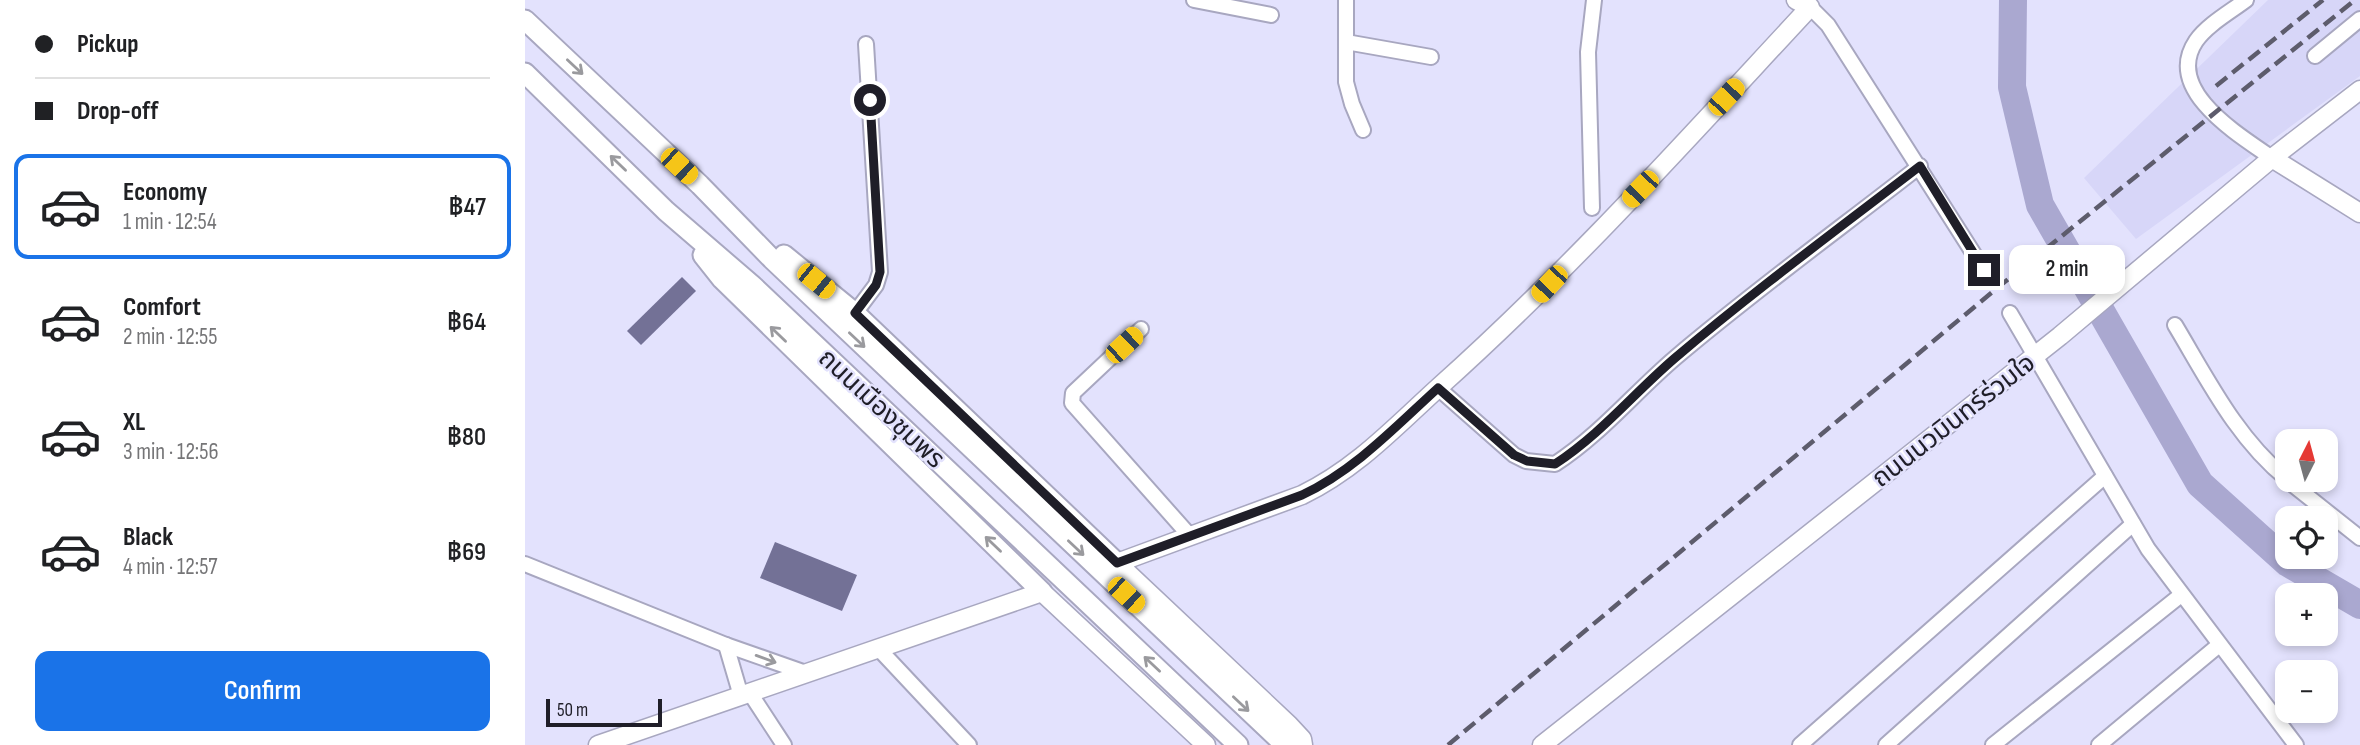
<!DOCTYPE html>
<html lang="en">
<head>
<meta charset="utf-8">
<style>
  body { margin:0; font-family:"Sofia Sans Condensed","Noto Sans Thai",sans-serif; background:#f2f2f2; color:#202124; height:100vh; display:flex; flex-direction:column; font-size:26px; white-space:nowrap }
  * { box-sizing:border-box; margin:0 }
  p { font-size:23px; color:#757577 }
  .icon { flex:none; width:38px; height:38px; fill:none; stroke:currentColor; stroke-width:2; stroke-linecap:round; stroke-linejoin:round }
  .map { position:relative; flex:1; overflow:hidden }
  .side { display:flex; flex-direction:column; background:#fff; width:525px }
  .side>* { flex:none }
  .hud { display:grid; align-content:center; height:154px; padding:0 35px; background:#fff }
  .needle { width:46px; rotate:6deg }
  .controls { position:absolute; left:1750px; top:429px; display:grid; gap:14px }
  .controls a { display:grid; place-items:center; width:63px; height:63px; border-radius:14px; background:#fff; box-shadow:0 4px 10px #0003; font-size:35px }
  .scale { position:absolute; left:21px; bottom:18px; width:116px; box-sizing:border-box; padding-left:7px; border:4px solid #1f1e28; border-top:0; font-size:19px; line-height:24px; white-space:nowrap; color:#1f1e28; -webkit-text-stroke:5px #e3e2fd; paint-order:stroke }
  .end { position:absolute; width:32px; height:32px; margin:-16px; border:9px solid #1f1e28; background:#fff; box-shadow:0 0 0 4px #fff }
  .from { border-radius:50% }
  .bubble { position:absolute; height:49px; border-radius:14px; background:#fff; box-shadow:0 4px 10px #0003; font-size:23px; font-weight:600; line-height:49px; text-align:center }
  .car { position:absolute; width:21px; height:42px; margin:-21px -10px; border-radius:9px; box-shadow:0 0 5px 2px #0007; background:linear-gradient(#f5c518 24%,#345 0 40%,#f5c518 0 76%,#345 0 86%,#f5c518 0) }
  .hud b { display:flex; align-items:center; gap:24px; height:66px; font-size:26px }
  .hud b+b { border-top:2px solid #e0e0e0 }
  .hud i { width:18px; height:18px; background:#202124 }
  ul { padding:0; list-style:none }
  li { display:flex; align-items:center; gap:21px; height:105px; margin:0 14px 10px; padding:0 21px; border:4px solid transparent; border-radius:14px }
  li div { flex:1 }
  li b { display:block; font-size:26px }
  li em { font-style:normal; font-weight:600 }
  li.current { border-color:#1a73e8 }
  li>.icon { width:63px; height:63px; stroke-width:1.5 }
  .action { display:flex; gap:14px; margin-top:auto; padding:14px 35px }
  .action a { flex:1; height:80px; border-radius:14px; background:#1a73e8; color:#fff; font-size:28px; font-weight:600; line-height:80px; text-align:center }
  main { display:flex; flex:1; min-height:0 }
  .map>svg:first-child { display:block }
  .built { fill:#d7d6f8 }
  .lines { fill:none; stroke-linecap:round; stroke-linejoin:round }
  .river { stroke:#aaa8d0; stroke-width:28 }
  .building { fill:#737196 }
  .minor-casing { stroke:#a8a7c0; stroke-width:18 }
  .tertiary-casing { stroke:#a8a7c0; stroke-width:21 }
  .secondary-casing { stroke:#a8a7c0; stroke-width:23 }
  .minor { stroke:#fff; stroke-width:14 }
  .tertiary { stroke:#fff; stroke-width:18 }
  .secondary { stroke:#fff; stroke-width:19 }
  .rail { stroke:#5d5c6c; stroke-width:4.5; stroke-dasharray:14 7; stroke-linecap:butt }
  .oneway { stroke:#9a9a9e }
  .route { stroke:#1f1e28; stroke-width:9 }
  .labels { text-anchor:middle; stroke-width:5; stroke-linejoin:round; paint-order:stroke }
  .street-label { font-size:26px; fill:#1f1e28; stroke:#e3e2fd }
</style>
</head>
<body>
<main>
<section class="side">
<div class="hud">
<b><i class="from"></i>Pickup</b>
<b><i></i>Drop-off</b>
</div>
<ul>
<li class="current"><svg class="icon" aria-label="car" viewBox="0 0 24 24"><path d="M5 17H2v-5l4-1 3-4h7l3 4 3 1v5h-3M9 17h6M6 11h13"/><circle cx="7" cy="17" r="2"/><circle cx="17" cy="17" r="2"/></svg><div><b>Economy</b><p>1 min · 12:54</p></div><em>฿47</em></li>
<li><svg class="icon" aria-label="car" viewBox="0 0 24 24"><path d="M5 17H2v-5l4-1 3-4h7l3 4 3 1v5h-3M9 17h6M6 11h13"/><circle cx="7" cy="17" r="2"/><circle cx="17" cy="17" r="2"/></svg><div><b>Comfort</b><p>2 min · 12:55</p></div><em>฿64</em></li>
<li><svg class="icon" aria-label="car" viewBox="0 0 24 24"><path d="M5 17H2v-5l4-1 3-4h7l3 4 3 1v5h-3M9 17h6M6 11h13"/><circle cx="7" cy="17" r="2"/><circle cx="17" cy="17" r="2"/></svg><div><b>XL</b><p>3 min · 12:56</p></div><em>฿80</em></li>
<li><svg class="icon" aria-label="car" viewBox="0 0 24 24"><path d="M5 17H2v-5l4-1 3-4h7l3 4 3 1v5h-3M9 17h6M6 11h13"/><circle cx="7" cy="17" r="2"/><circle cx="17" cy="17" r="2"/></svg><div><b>Black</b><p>4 min · 12:57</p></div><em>฿69</em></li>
</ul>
<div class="action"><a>Confirm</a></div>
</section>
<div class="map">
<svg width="1835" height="745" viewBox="0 0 1835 745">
  <rect width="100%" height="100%" fill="#e3e2fd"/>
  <!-- built -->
  <path class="built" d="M1743,0H1835V76L1611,239L1559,178Z"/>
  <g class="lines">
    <!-- river -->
    <path class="river" d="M1488,0L1487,87L1515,205L1675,484L1763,563L1835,605"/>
  </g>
  <!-- building -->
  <g class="building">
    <path d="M157,277L171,291L116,345L102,331Z"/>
    <path d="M250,542L332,575L317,611L235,578Z"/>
  </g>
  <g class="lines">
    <!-- minor casing -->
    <g class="minor-casing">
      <g id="minor">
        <path d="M669,0L746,15"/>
        <path d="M821,0V82L827,104L838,130"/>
        <path d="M1721,0C1705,12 1682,25 1671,41C1638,90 1714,135 1747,158"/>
        <path d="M1285,7L1303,25L1459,270"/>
        <path d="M821,42L906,57"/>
        <path d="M1790,56L1835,19"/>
        <path d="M1067,208L1063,52L1069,0"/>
        <path d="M330,313L351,285L355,272L341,44"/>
        <path d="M1485,313L1623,549L1771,745"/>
        <path d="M1650,325C1683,380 1712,439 1762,479"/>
        <path d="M616,329L548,393L547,403L665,536"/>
        <path d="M913,388L989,455L1001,461L1030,464C1076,434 1109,393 1150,358C1229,291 1313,230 1395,166"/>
        <path d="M1762,480L1835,538"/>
        <path d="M0,564L201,645L281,673"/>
        <path d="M201,645L216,696"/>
        <path d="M353,648L444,745"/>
        <path d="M225,693L259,745"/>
        <path d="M1275,745L1580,476"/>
        <path d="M1361,745L1608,524"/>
        <path d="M1468,745L1656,595"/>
        <path d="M1574,745L1694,645"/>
      </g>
    </g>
    <!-- tertiary casing -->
    <g class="tertiary-casing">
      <g id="tertiary">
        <path d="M1747,158L1835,213"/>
        <path d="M73,745L517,592L681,745"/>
        <path d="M778,745L777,739L764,725L592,563L777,495C831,469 870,427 914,387C1046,269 1164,137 1285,7L1271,0"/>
        <path d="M1017,745L1535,336L1747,158L1835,90"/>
      </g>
    </g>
    <!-- secondary casing -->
    <g class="secondary-casing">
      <g id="secondary">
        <path d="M0,20L175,185L247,259L760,745"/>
        <path d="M0,73L141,211L228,286L713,745"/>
        <path d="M178,255L197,279L517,592"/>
        <path d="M259,255L330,313L592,563"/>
      </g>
    </g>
    <!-- minor -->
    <use href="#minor" class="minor"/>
    <!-- tertiary -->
    <use href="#tertiary" class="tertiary"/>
    <!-- secondary -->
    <use href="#secondary" class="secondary"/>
    <!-- rail -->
    <g class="rail">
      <path d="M1691,86L1798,0"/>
      <path d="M923,745L1471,289L1830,0"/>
    </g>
  </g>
  <!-- one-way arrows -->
  <defs><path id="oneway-shaft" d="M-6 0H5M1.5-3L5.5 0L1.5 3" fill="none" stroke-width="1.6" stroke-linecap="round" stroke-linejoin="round" transform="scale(1.75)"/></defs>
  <g class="oneway">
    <use href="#oneway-shaft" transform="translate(50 67) rotate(43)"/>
    <use href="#oneway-shaft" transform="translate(93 163) rotate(-136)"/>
    <use href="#oneway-shaft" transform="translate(253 334) rotate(-136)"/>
    <use href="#oneway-shaft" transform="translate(332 340) rotate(43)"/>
    <use href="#oneway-shaft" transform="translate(468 544) rotate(-136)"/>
    <use href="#oneway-shaft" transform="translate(551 548) rotate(43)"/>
    <use href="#oneway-shaft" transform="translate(241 659) rotate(20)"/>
    <use href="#oneway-shaft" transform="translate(627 664) rotate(-137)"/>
    <use href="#oneway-shaft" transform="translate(716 704) rotate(43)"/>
  </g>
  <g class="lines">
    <!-- route -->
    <path class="route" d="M345,100L355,272L351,285L330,313L592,563L777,495C830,470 870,427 913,388L989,455L1002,461L1030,464C1076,434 1109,393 1150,358C1229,291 1313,229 1395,166L1459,270"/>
  </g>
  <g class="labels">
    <!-- street labels -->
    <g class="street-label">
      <text transform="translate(357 408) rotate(43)" y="9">ถนนเมืองชุมพร</text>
      <text transform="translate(1428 420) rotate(-38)" y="9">ถนนนวมินทร์ร่วมใจ</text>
    </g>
  </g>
</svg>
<div class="controls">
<a><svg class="needle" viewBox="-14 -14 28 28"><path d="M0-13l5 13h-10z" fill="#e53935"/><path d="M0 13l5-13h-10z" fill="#757577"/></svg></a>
<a><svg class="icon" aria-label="locate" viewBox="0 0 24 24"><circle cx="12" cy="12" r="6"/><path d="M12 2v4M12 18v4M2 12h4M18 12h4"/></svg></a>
<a>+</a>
<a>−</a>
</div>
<div class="scale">50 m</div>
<i class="end from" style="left:345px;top:100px"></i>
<i class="end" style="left:1459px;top:270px"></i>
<div class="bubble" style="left:1484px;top:245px;width:116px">2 min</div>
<i class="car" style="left:1201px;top:97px;rotate:43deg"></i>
<i class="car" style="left:154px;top:166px;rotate:133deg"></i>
<i class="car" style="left:1115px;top:189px;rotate:224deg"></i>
<i class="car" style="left:291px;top:281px;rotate:129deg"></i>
<i class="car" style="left:1024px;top:284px;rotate:223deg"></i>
<i class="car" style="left:599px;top:345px;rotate:47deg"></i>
<i class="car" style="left:601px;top:595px;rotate:133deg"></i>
</div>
</main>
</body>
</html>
